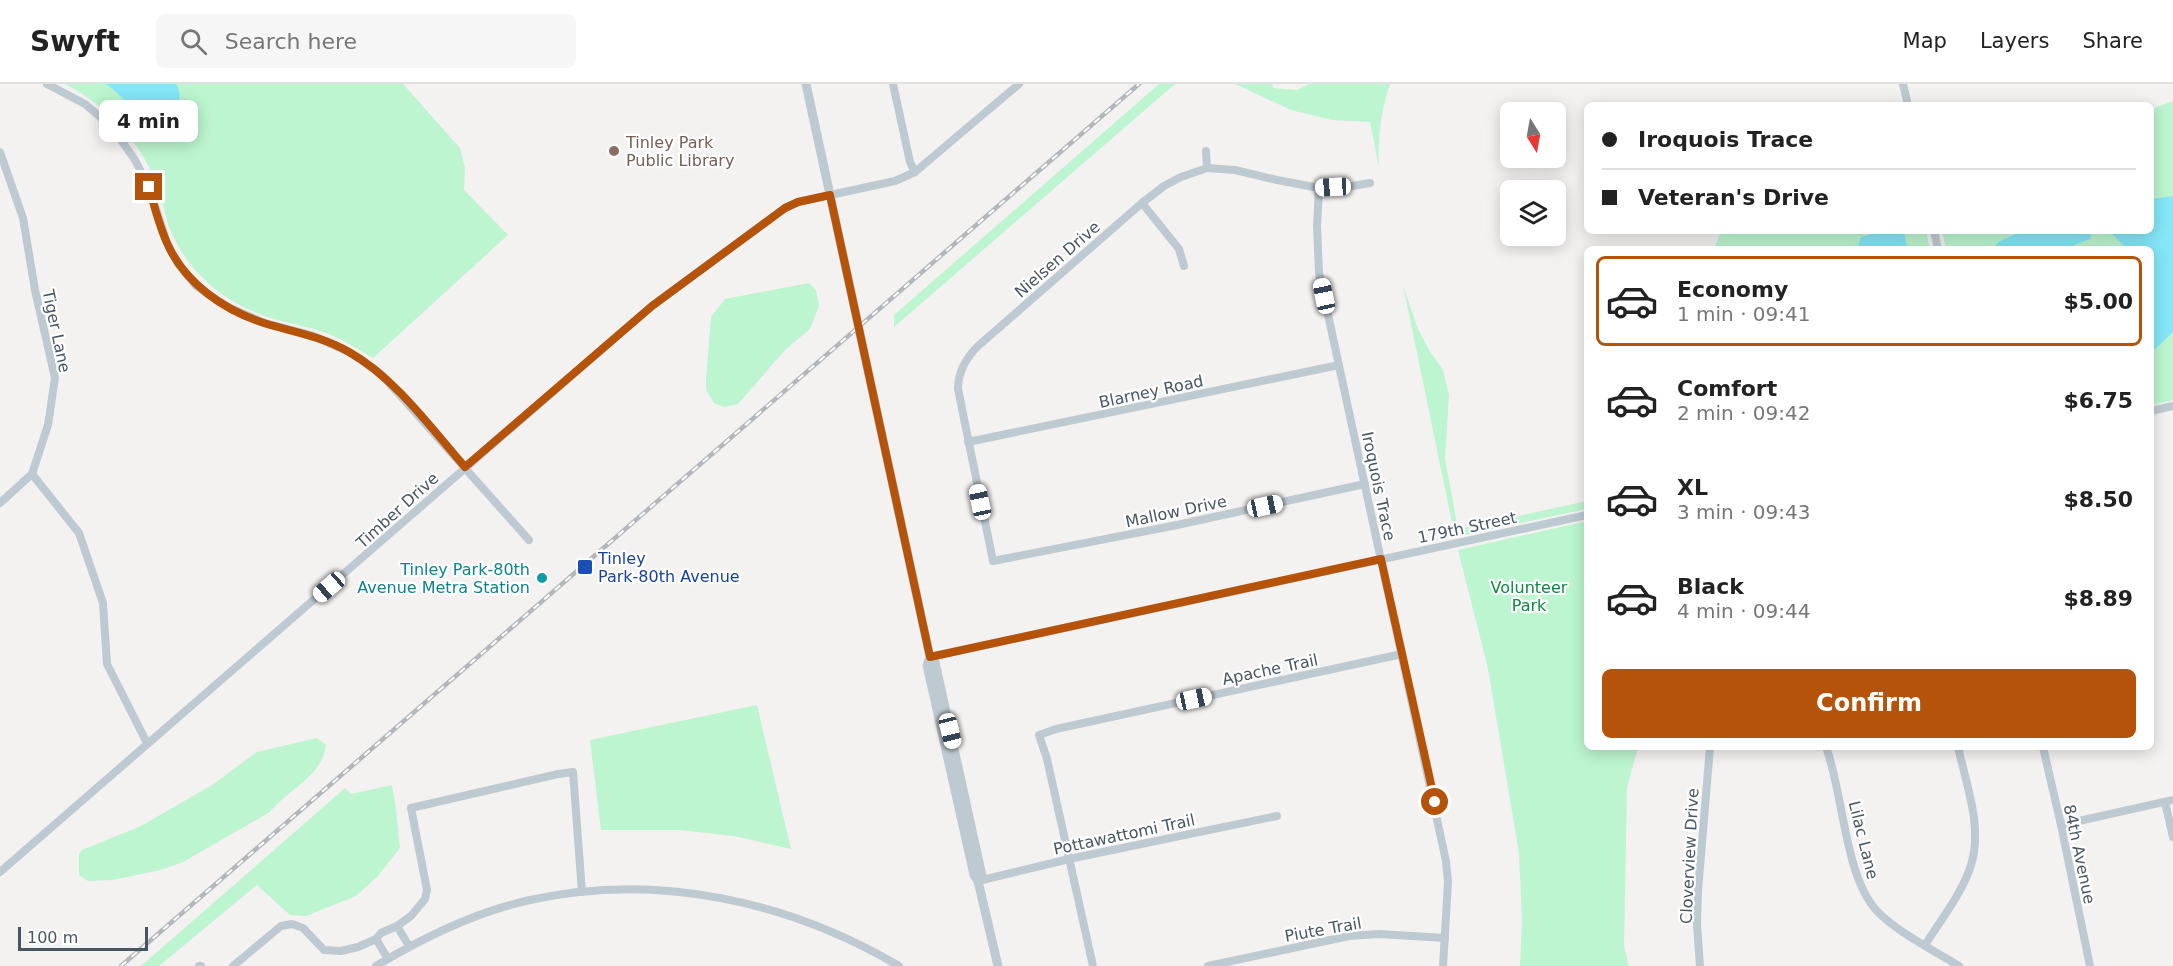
<!DOCTYPE html>
<html lang="en">
<head>
<meta charset="utf-8">
<style>
  body { margin:0; font-family:"DejaVu Sans",sans-serif; background:#f6f6f6; color:#222; height:100vh; display:flex; flex-direction:column; font-size:22px; white-space:nowrap }
  * { box-sizing:border-box; margin:0 }
  p { font-size:20px; color:#767676 }
  .icon { flex:none; width:33px; height:33px; fill:none; stroke:currentColor; stroke-width:2; stroke-linecap:round; stroke-linejoin:round }
  .map { position:relative; flex:1; overflow:hidden }
  .side { position:absolute; left:1584px; top:162px; width:570px; height:504px; display:flex; flex-direction:column; background:#fff; border-radius:9px; box-shadow:0 3px 15px #0003 }
  .side>* { flex:none }
  .hud { position:absolute; left:1584px; top:18px; width:570px; height:132px; border-radius:9px; box-shadow:0 3px 15px #0003; display:grid; align-content:center; height:132px; padding:0 18px; background:#fff }
  .needle { width:39px; rotate:169deg }
  .controls { position:absolute; left:1500px; top:18px; display:grid; gap:12px }
  .controls a { display:grid; place-items:center; width:66px; height:66px; border-radius:9px; background:#fff; box-shadow:0 3px 15px #0003; font-size:30px }
  .scale { position:absolute; left:18px; bottom:15px; width:130px; box-sizing:border-box; padding-left:6px; border:3px solid #465662; border-top:0; font-size:16px; line-height:21px; white-space:nowrap; color:#465662; -webkit-text-stroke:4px #fff; paint-order:stroke }
  .end { position:absolute; width:27px; height:27px; margin:-14px; border:8px solid #b45309; background:#fff; box-shadow:0 0 0 3px #fff }
  .from { border-radius:50% }
  .bubble { position:absolute; height:42px; border-radius:9px; background:#fff; box-shadow:0 3px 15px #0003; font-size:20px; font-weight:700; line-height:42px; text-align:center }
  .car { position:absolute; width:18px; height:36px; margin:-18px -9px; border-radius:8px; box-shadow:0 0 4px 2px #0007; background:linear-gradient(#fff 24%,#345 0 40%,#fff 0 76%,#345 0 86%,#fff 0) }
  .hud b { display:flex; align-items:center; gap:21px; height:57px; font-size:22px }
  .hud b+b { border-top:2px solid #e0e0e0 }
  .hud i { width:15px; height:15px; background:#222 }
  ul { padding:10px 0 0; list-style:none }
  li { display:flex; align-items:center; gap:18px; height:90px; margin:0 12px 9px; padding:0 6px; border:3px solid transparent; border-radius:9px }
  li div { flex:1 }
  li b { display:block; font-size:22px }
  li em { font-style:normal; font-weight:700 }
  li.on { border-color:#b45309 }
  li>.icon { width:54px; height:54px; stroke-width:1.5 }
  .action { display:flex; gap:12px; margin-top:auto; padding:12px 18px }
  .action a { flex:1; height:69px; border-radius:9px; background:#b45309; color:#fff; font-size:24px; font-weight:700; line-height:69px; text-align:center }
  header { display:flex; align-items:center; gap:36px; box-sizing:border-box; height:84px; padding:0 30px; background:#fff; border-bottom:2px solid #e0e0e0 }
  header strong { font-size:28px }
  nav { display:flex; gap:33px; margin-inline-start:auto; font-size:21px }
  .search { width:420px; height:54px; background:#f6f6f6; display:flex; align-items:center; gap:15px; box-sizing:border-box; padding:0 21px; border-radius:9px; color:#767676; font-size:22px }
  .map>svg:first-child { display:block }
  .green { fill:#bcf5cf }
  .water { fill:#84e6f7 }
  .lines { fill:none; stroke-linecap:round; stroke-linejoin:round }
  .minor { stroke:#becad2; stroke-width:8 }
  .tertiary { stroke:#becad2; stroke-width:9 }
  .rail-casing { stroke:#b3b7bc; stroke-width:4.5 }
  .rail { stroke:#fff; stroke-width:2; stroke-dasharray:7; stroke-linecap:butt }
  .route { stroke:#b45309; stroke-width:8 }
  .education-dot { fill:#8d6e63; stroke:#fff; stroke-width:2 }
  .transit-dot { fill:#1a4fb4; stroke:#fff; stroke-width:2 }
  .culture-dot { fill:#0f9aa8; stroke:#fff; stroke-width:2 }
  .labels { text-anchor:middle; stroke-width:4.5; stroke-linejoin:round; paint-order:stroke }
  .education-label { font-size:16px; fill:#785e54; stroke:#fff; text-anchor:start }
  .street-label { font-size:16px; fill:#465662; stroke:#fff }
  .transit-label { font-size:16px; fill:#164399; stroke:#fff; text-anchor:start }
  .culture-label { font-size:16px; fill:#0d838f; stroke:#fff; text-anchor:end }
  .park-label { font-size:16px; fill:#0c8842; stroke:#fff }
</style>
</head>
<body>
<header>
<strong>Swyft</strong>
<div class="search"><svg class="icon" aria-label="search" viewBox="0 0 24 24"><circle cx="10" cy="10" r="6"/><path d="M15 15l6 6"/></svg>Search here</div>
<nav><a>Map</a><a>Layers</a><a>Share</a></nav>
</header>
<div class="map">
<svg width="2173" height="882" viewBox="0 0 2173 882">
  <rect width="100%" height="100%" fill="#f4f1f1"/>
  <!-- green -->
  <g class="green">
    <path d="M65,0H403L460,64L465,84L464,106L508,151L373,274C356,264 339,253 320,247C309,243 297,241 285,238C253,230 224,216 201,192C188,179 176,161 169,143C165,131 163,119 159,107C142,58 110,24 65,0Z"/>
    <path d="M1159,0H1175L894,243V231Z"/>
    <path d="M1235,0H1272L1273,4L1297,6L1309,0H1390C1380,30 1378,52 1379,83L1370,38L1332,36L1291,26Z"/>
    <path d="M2173,17V316L2151,321V165H1946L1942,147H2151V25Z"/>
    <path d="M1721,147H1926L1930,165H1714Z"/>
    <path d="M809,199L816,206L819,222L810,245L785,266L738,320L724,323L714,319L706,306V296L711,233L725,215Z"/>
    <path d="M1403,201L1417,243L1429,266L1443,286L1449,311L1445,375L1458,445L1587,417V425L1455,453Z"/>
    <path d="M1587,437V663H1638L1627,704L1624,862L1629,882H1520L1522,838L1519,769L1488,585L1458,466Z"/>
    <path d="M757,621L791,765L734,752L680,746H601L590,656Z"/>
    <path d="M317,654L326,661C323,692 287,706 270,728L183,778L161,786L112,796L88,797L79,791V770L82,766L141,742L212,701L257,668Z"/>
    <path d="M392,701L396,725L400,764L377,793L356,812L306,832L290,831L257,801L159,882H141L345,704L351,710Z"/>
  </g>
  <!-- water -->
  <g class="water">
    <path d="M106,0H176C185,15 175,25 164,35C135,33 127,15 106,0Z"/>
    <path d="M2173,112V248L2151,269V165H2127L2109,147H2151V115Z"/>
    <path d="M1882,147H1904L1906,159L1910,165H1857L1861,153Z"/>
    <path d="M2022,147H2092L2090,155L2065,165H1994L1998,158Z"/>
  </g>
  <g class="lines">
    <!-- minor -->
    <g class="minor">
      <path d="M47,0L85,20L112,43L135,76L149,103L167,159L177,178L196,202L228,223L265,239L311,251L349,268L381,290L529,456"/>
      <path d="M893,0L910,78L915,88"/>
      <path d="M1903,0L1908,21"/>
      <path d="M1206,67L1207,84"/>
      <path d="M0,68L23,134L35,206L55,294L48,341L32,390L0,419"/>
      <path d="M1319,104L1317,142L1319,189L1446,777L1448,798L1443,882"/>
      <path d="M1142,119L1179,165L1184,182"/>
      <path d="M1934,147L1938,165"/>
      <path d="M2151,327L2173,322"/>
      <path d="M968,358L1339,281"/>
      <path d="M32,390L79,449L103,519L107,580L147,659"/>
      <path d="M1365,400L1177,441L993,477L958,305C958,287 966,274 978,262L1142,119L1164,102L1181,93L1207,84L1235,86L1277,96L1319,104L1346,103L1370,99"/>
      <path d="M930,573L1587,431"/>
      <path d="M1826,663C1844,711 1844,793 1878,828C1896,847 1936,868 1959,882"/>
      <path d="M2043,663L2061,741L2090,882"/>
      <path d="M2165,718L2173,753"/>
      <path d="M2061,741L2173,716"/>
      <path d="M0,788L652,222L785,124L798,118L895,97L915,88L1019,0"/>
      <path d="M978,797L1069,775L1277,732"/>
      <path d="M397,842L409,862"/>
      <path d="M376,855L388,875"/>
      <path d="M1925,861C1940,837 1963,808 1971,781C1983,743 1966,700 1958,663"/>
      <path d="M199,882H201"/>
      <path d="M233,882L281,842L292,840L303,844L324,866L341,867L358,863L376,855L381,849L397,842L411,832L425,815L427,806L411,724L558,690L573,688L582,808"/>
      <path d="M376,882C424,853 475,828 530,816C657,788 789,817 899,882"/>
      <path d="M1093,882L1047,675L1039,651L1056,645L1402,570"/>
      <path d="M1208,882L1349,852L1379,850L1445,854"/>
      <path d="M1700,882L1697,840L1698,807L1710,663"/>
    </g>
    <!-- tertiary -->
    <g class="tertiary">
      <path d="M806,0L930,573L927,581L974,791L978,797L998,882"/>
      <path d="M930,573L935,578L982,792L978,797"/>
    </g>
    <!-- rail casing -->
    <g class="rail-casing">
      <path id="rail" d="M121,882L1139,0"/>
    </g>
    <!-- rail -->
    <use href="#rail" class="rail"/>
  </g>
  <g class="lines">
    <!-- route -->
    <path class="route" d="M149,103C154,122 159,141 167,159C185,200 225,227 267,240C295,248 323,253 349,268C394,293 431,344 465,383L652,222L785,124L798,118L830,111L930,573L1381,475L1435,718"/>
  </g>
  <!-- markers -->
  <circle class="education-dot" cx="614" cy="67" r="6"/>
  <rect class="transit-dot" x="577" y="475" width="16" height="16" rx="3"/>
  <circle class="culture-dot" cx="542" cy="494" r="6"/>
  <g class="labels">
    <!-- education labels -->
    <g class="education-label">
      <text x="626" y="64">Tinley Park<tspan x="626" dy="18">Public Library</tspan></text>
    </g>
    <!-- street labels -->
    <g class="street-label">
      <text transform="translate(1057 175) rotate(-41)" y="6">Nielsen Drive</text>
      <text transform="translate(57 247) rotate(78)" y="6">Tiger Lane</text>
      <text transform="translate(1151 307) rotate(-12)" y="6">Blarney Road</text>
      <text transform="translate(1379 402) rotate(78)" y="6">Iroquois Trace</text>
      <text transform="translate(397 426) rotate(-42)" y="6">Timber Drive</text>
      <text transform="translate(1176 427) rotate(-12)" y="6">Mallow Drive</text>
      <text transform="translate(1467 443) rotate(-12)" y="6">179th Street</text>
      <text transform="translate(1270 585) rotate(-12)" y="6">Apache Trail</text>
      <text transform="translate(1124 750) rotate(-12)" y="6">Pottawattomi Trail</text>
      <text transform="translate(1864 756) rotate(76)" y="6">Lilac Lane</text>
      <text transform="translate(2080 770) rotate(78)" y="6">84th Avenue</text>
      <text transform="translate(1689 772) rotate(-87)" y="6">Cloverview Drive</text>
      <text transform="translate(1323 845) rotate(-10)" y="6">Piute Trail</text>
    </g>
    <!-- transit labels -->
    <g class="transit-label">
      <text x="598" y="480">Tinley<tspan x="598" dy="18">Park-80th Avenue</tspan></text>
    </g>
    <!-- culture labels -->
    <g class="culture-label">
      <text x="530" y="491">Tinley Park-80th<tspan x="530" dy="18">Avenue Metra Station</tspan></text>
    </g>
    <!-- park labels -->
    <g class="park-label">
      <text x="1529" y="509">Volunteer<tspan x="1529" dy="18">Park</tspan></text>
    </g>
  </g>
</svg>
<div class="controls">
<a><svg class="needle" viewBox="-14 -14 28 28"><path d="M0-13l5 13h-10z" fill="#e53935"/><path d="M0 13l5-13h-10z" fill="#767676"/></svg></a>
<a><svg class="icon" aria-label="layers" viewBox="0 0 24 24"><path d="M12 4l9 5-9 5-9-5zM3 14l9 5 9-5"/></svg></a>
</div>
<div class="scale">100 m</div>
<i class="end from" style="left:1435px;top:718px"></i>
<i class="end" style="left:149px;top:103px"></i>
<div class="bubble" style="left:99px;top:16px;width:99px">4 min</div>
<i class="car" style="left:1333px;top:103px;rotate:267deg"></i>
<i class="car" style="left:1324px;top:212px;rotate:348deg"></i>
<i class="car" style="left:980px;top:418px;rotate:348deg"></i>
<i class="car" style="left:1265px;top:422px;rotate:78deg"></i>
<i class="car" style="left:329px;top:503px;rotate:229deg"></i>
<i class="car" style="left:1194px;top:615px;rotate:78deg"></i>
<i class="car" style="left:950px;top:647px;rotate:166deg"></i>
<div class="hud">
<b><i class="from"></i>Iroquois Trace</b>
<b><i></i>Veteran's Drive</b>
</div>
<section class="side">
<ul>
<li class="on"><svg class="icon" aria-label="car" viewBox="0 0 24 24"><path d="M5 17H2v-5l4-1 3-4h7l3 4 3 1v5h-3M9 17h6M6 11h13"/><circle cx="7" cy="17" r="2"/><circle cx="17" cy="17" r="2"/></svg><div><b>Economy</b><p>1 min · 09:41</p></div><em>$5.00</em></li>
<li><svg class="icon" aria-label="car" viewBox="0 0 24 24"><path d="M5 17H2v-5l4-1 3-4h7l3 4 3 1v5h-3M9 17h6M6 11h13"/><circle cx="7" cy="17" r="2"/><circle cx="17" cy="17" r="2"/></svg><div><b>Comfort</b><p>2 min · 09:42</p></div><em>$6.75</em></li>
<li><svg class="icon" aria-label="car" viewBox="0 0 24 24"><path d="M5 17H2v-5l4-1 3-4h7l3 4 3 1v5h-3M9 17h6M6 11h13"/><circle cx="7" cy="17" r="2"/><circle cx="17" cy="17" r="2"/></svg><div><b>XL</b><p>3 min · 09:43</p></div><em>$8.50</em></li>
<li><svg class="icon" aria-label="car" viewBox="0 0 24 24"><path d="M5 17H2v-5l4-1 3-4h7l3 4 3 1v5h-3M9 17h6M6 11h13"/><circle cx="7" cy="17" r="2"/><circle cx="17" cy="17" r="2"/></svg><div><b>Black</b><p>4 min · 09:44</p></div><em>$8.89</em></li>
</ul>
<div class="action"><a>Confirm</a></div>
</section>
</div>
</body>
</html>
